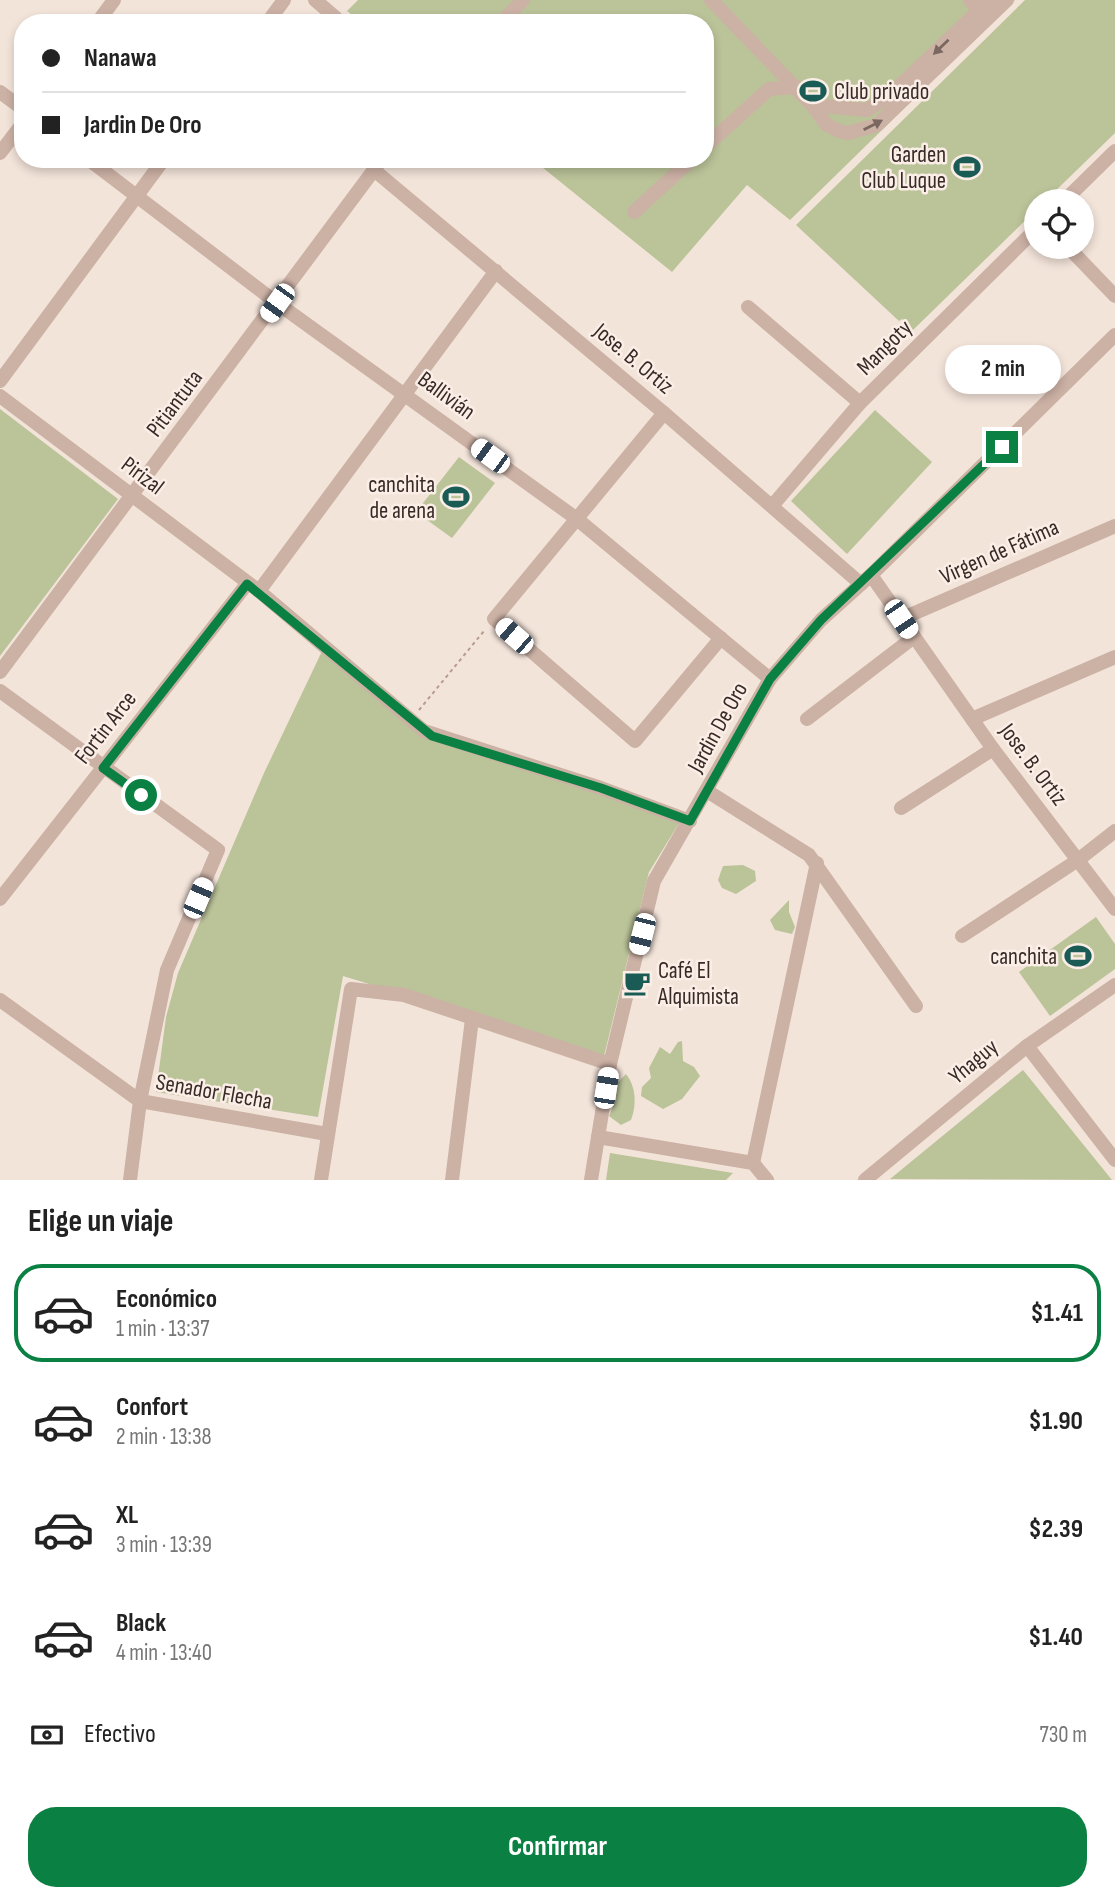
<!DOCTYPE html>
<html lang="es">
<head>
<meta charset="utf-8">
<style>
  body { margin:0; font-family:"Sofia Sans Condensed",sans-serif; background:#f6f6f6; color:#222; height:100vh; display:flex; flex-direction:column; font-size:26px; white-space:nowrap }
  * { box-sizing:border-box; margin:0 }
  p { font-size:23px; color:#767676 }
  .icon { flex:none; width:38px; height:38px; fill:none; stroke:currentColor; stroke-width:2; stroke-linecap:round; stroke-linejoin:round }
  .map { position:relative; height:1180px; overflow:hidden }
  .panel { display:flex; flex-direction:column; background:#fff; flex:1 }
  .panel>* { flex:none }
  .guide { position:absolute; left:14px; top:14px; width:700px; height:154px; border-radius:28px; box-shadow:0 4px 10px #0003; display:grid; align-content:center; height:154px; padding:0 28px; background:#fff }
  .tools { position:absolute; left:1024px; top:189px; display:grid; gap:14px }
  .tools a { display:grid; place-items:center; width:70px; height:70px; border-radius:50%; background:#fff; box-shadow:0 4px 10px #0003; font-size:35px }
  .end { position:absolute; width:32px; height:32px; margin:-16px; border:9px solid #0b8043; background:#fff; box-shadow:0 0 0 4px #fff }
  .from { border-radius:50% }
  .bubble { position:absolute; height:49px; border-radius:24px; background:#fff; box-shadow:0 4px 10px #0003; font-size:23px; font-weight:700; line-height:49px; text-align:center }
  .car { position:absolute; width:21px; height:42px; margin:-21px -10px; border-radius:9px; box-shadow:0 0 5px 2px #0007; background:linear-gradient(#fff 24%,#345 0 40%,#fff 0 76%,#345 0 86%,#fff 0) }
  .guide b { display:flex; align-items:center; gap:24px; height:66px; font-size:26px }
  .guide b+b { border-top:2px solid #e0e0e0 }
  .guide i { width:18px; height:18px; background:#222 }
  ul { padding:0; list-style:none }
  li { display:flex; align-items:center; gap:21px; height:98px; margin:0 14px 10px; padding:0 14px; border:4px solid transparent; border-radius:28px }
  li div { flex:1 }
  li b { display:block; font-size:26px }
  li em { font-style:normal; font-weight:700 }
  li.current { border-color:#0b8043 }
  li>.icon { width:63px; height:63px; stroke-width:1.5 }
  h2 { padding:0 28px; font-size:32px; line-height:84px }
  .pay { display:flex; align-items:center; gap:18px; height:77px; padding:0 28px; font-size:26px }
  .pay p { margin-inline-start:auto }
  .primary-button { display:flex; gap:14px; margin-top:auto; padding:14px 28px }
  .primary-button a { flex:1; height:80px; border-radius:28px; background:#0b8043; color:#fff; font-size:28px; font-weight:700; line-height:80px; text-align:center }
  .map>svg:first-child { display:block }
  .green { fill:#bbc399 }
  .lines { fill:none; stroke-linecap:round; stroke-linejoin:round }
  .path { stroke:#b89b8f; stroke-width:2; stroke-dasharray:3.5 3.5; stroke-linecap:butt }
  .minor { stroke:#ccb1a5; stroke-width:14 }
  .oneway { fill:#7a6760 }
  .route { stroke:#0b8043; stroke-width:9 }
  .labels { text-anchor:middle; stroke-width:5; stroke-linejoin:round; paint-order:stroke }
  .poi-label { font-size:23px; fill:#372a27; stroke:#faeee7; text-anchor:end }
  .street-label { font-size:23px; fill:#372a27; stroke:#faeee7 }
</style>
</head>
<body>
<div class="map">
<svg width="1115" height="1180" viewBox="0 0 1115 1180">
  <rect width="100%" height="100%" fill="#f3e4da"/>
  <!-- green -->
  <g class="green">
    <path d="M358,0H1015L790,220L747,185L672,272L532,159H705V23H362L347,11Z"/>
    <path d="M1025,0H1115V133L1045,201H1036V210L913,330L902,319L899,321L796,225Z"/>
    <path d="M0,409L118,499L0,656Z"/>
    <path d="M875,410L932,462L847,554L791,501Z"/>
    <path d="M459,457L495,483L452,538L416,512Z"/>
    <path d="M324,647L408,726L681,820L649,872L604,1056L343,976L318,1117L156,1092L166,1017L178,973L264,773Z"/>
    <path d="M723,866L743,865L755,871L756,881L736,894L722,888L718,880Z"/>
    <path d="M789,900V912L795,927L792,934L775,930L770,920Z"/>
    <path d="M1096,917L1115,944V969L1050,1016L1019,972Z"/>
    <path d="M682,1041L683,1061L694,1067L700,1076L682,1099L663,1109L641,1096L642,1087L651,1078L649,1068L660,1047L670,1054L678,1042Z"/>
    <path d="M1023,1070L1112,1180L890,1179Z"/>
    <path d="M626,1074C636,1086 637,1105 631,1120L621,1125L609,1116L616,1099V1084Z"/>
    <path d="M610,1153L733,1173L726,1180H606Z"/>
  </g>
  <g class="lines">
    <!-- path -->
    <path class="path" d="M419,710L484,631"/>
    <!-- minor -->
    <g class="minor">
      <path d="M315,0L342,23"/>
      <path d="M711,0L812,105"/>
      <path d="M970,0L979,10"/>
      <path d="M990,0L889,96L867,110L812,105L827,125L839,131L848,133L877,125L1007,0"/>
      <path d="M97,23L114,0"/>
      <path d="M267,23L284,0"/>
      <path d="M501,23L523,0"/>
      <path d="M0,92L23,109"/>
      <path d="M705,147L769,89L797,87"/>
      <path d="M0,153L23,123"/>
      <path d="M88,159L277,303L577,519L770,679"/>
      <path d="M374,170L664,413L861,584"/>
      <path d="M1064,201L1115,151"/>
      <path d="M634,212L692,159"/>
      <path d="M1068,247L1115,296"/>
      <path d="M748,307L860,403"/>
      <path d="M0,381L164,159"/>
      <path d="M0,396L259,591L424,731L601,788L690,821"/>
      <path d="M664,413L494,619L635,741L721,638"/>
      <path d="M772,506L860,403L1036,229"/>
      <path d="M871,575L993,749L1115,909"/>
      <path d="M259,591L496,271"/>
      <path d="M901,619L1115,526"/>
      <path d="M0,672L382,159"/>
      <path d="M0,691L218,850L167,970L140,1101L130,1180"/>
      <path d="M807,719L914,637"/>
      <path d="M972,719L1115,657"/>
      <path d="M707,791L809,855L916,1006"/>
      <path d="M901,808L993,749"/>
      <path d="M0,899L247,584"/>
      <path d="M962,936L1078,860L1115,831"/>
      <path d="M0,1000L140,1101L327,1134"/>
      <path d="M1027,1046L1115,1160"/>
      <path d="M598,1137L753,1163L767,1180"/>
      <path d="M753,1163L817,863"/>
      <path d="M321,1180L351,989L404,995L610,1064"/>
      <path d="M452,1180L472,1019"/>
      <path d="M591,1180L610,1064L654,881L770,679L821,620L871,575L1115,335"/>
      <path d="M865,1180L1027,1046L1115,985"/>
    </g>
  </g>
  <!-- one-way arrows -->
  <defs><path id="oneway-solid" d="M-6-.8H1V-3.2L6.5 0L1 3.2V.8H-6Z" transform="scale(1.75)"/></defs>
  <g class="oneway">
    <use href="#oneway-solid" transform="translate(941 47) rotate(136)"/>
    <use href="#oneway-solid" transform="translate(873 125) rotate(-27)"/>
  </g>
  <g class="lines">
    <!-- route -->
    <path class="route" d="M141,795L103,768L247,584L432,736L601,788L690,821L770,679L821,620L1002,447"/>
  </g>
  <!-- icons -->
  <defs>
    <g id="stadium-bare" transform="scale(2.1)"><path d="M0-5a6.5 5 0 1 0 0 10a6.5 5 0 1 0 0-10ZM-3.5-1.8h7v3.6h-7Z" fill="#1a5b56" stroke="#faeee7" stroke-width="2.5" paint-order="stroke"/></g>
    <g id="cafe-bare" transform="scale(2.1)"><path d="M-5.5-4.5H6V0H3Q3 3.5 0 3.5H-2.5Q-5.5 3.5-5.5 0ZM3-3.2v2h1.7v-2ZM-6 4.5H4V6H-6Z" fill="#1a5b56" stroke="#faeee7" stroke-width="2.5" paint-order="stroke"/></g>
  </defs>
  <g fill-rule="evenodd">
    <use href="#stadium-bare" x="813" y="91"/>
    <use href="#stadium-bare" x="967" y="167"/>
    <use href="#stadium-bare" x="456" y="497"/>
    <use href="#stadium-bare" x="1078" y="956"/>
    <use href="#cafe-bare" x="637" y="983"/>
  </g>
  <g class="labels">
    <!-- poi labels -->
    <g class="poi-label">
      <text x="834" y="99" text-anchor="start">Club privado</text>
      <text x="946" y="162">Garden<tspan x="946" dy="26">Club Luque</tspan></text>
      <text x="435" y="492">canchita<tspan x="435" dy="26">de arena</tspan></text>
      <text x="1057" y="964">canchita</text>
      <text x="658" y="978" text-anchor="start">Café El<tspan x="658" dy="26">Alquimista</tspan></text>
    </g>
    <!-- street labels -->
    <g class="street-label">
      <text transform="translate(884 347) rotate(-45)" y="8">Mangoty</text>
      <text transform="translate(634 358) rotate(40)" y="8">Jose. B. Ortiz</text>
      <text transform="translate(447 395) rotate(36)" y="8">Ballivián</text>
      <text transform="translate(174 403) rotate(-53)" y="8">Pitiantuta</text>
      <text transform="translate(143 475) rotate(37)" y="8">Pirizal</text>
      <text transform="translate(999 551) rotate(-24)" y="8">Virgen de Fátima</text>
      <text transform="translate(105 727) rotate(-52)" y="8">Fortin Arce</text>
      <text transform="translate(717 727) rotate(-61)" y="8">Jardin De Oro</text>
      <text transform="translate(1034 764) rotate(53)" y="8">Jose. B. Ortiz</text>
      <text transform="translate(973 1061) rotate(-40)" y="8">Yhaguy</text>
      <text transform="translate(214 1091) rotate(10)" y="8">Senador Flecha</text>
    </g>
  </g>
</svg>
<div class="tools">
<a><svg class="icon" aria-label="locate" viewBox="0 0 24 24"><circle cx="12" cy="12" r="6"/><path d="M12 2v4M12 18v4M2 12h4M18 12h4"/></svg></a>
</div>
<i class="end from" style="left:141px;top:795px"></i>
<i class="end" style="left:1002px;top:447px"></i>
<div class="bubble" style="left:945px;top:345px;width:116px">2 min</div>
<i class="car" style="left:277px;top:303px;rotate:216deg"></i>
<i class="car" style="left:490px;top:456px;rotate:306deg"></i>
<i class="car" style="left:901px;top:619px;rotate:146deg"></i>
<i class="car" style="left:514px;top:636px;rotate:311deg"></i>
<i class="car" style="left:198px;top:898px;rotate:23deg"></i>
<i class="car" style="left:642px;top:934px;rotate:194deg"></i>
<i class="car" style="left:606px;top:1088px;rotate:9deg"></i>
<div class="guide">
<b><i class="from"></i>Nanawa</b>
<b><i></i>Jardin De Oro</b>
</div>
</div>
<section class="panel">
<h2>Elige un viaje</h2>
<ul>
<li class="current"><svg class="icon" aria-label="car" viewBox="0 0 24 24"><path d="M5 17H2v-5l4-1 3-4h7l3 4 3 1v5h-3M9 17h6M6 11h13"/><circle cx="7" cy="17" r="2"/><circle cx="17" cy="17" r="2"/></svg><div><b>Económico</b><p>1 min · 13:37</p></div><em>$1.41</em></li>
<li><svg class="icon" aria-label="car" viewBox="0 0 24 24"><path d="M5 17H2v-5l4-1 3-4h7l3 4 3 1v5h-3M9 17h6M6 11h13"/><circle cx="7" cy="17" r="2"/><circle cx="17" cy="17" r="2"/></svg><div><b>Confort</b><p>2 min · 13:38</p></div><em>$1.90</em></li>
<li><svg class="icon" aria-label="car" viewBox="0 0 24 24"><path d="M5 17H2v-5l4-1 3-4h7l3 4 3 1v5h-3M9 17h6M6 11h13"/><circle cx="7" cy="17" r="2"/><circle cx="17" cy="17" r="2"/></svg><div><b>XL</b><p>3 min · 13:39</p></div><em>$2.39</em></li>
<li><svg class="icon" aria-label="car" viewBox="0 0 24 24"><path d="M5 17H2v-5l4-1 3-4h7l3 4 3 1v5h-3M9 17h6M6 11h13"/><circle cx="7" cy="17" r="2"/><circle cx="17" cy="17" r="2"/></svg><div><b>Black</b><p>4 min · 13:40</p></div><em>$1.40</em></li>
</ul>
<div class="pay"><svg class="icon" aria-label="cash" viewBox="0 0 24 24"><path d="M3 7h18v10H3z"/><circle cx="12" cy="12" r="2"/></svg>Efectivo<p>730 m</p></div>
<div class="primary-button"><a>Confirmar</a></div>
</section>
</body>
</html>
